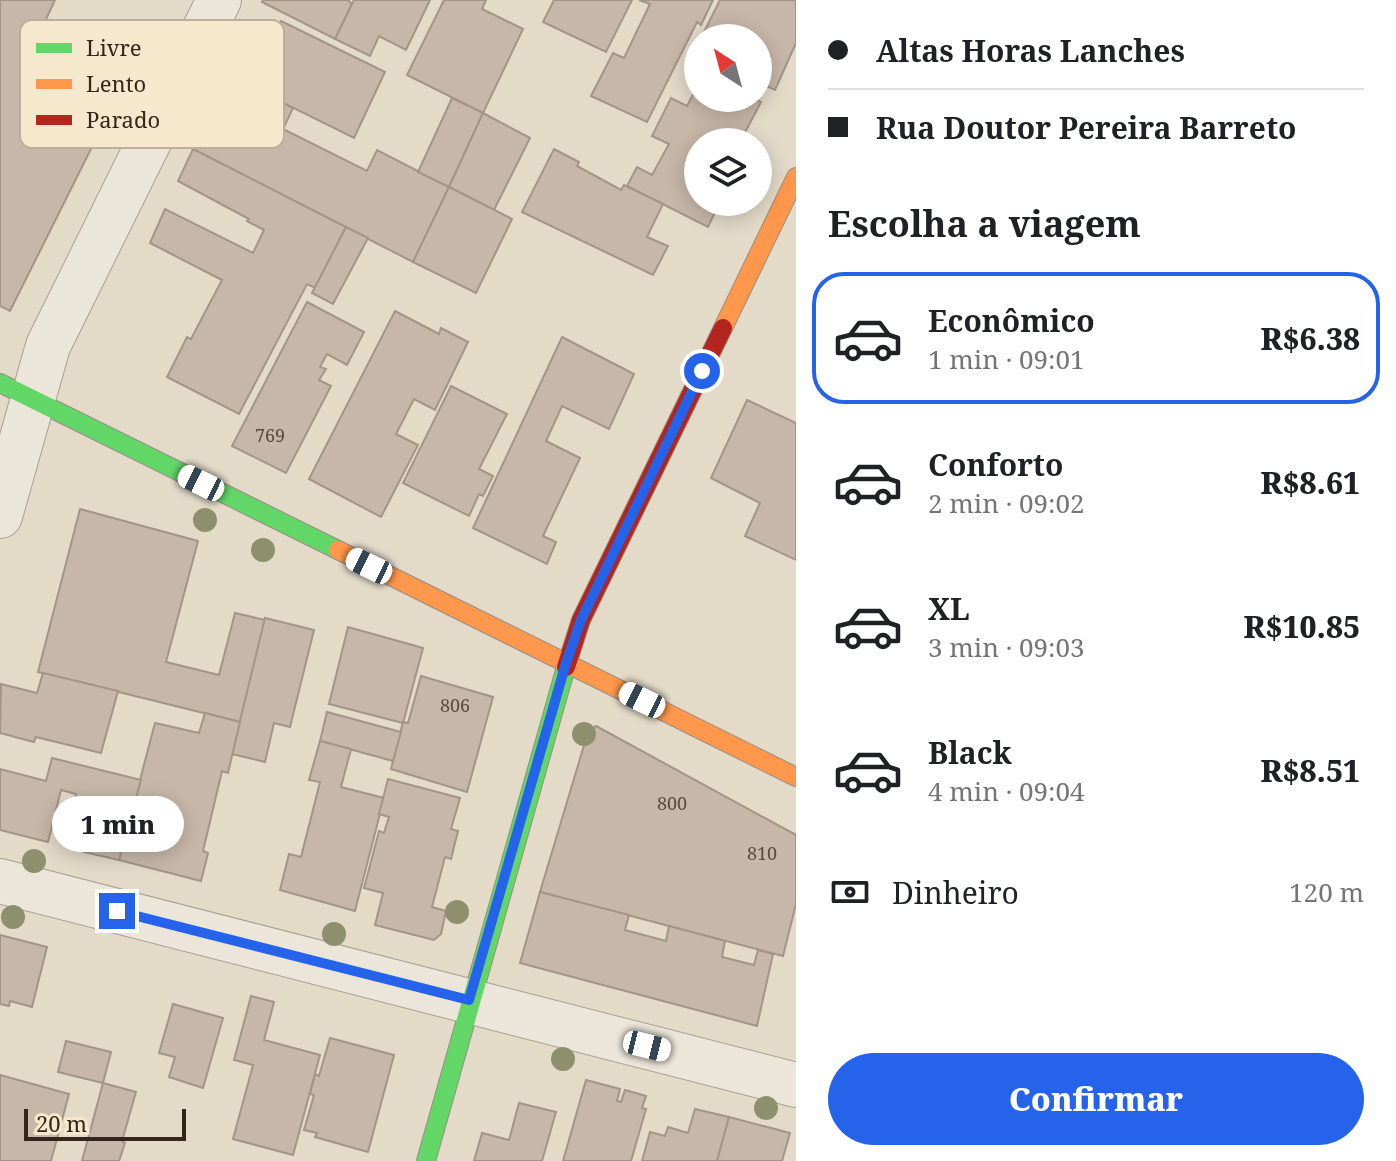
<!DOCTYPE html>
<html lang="pt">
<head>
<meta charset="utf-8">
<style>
  body { margin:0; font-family:"Noto Serif",serif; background:#f6f6f6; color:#202124; height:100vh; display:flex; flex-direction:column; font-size:30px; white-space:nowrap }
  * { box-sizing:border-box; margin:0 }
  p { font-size:26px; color:#757577 }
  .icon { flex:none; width:44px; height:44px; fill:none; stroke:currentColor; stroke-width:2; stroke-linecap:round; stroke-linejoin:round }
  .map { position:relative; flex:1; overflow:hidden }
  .side { display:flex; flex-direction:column; background:#fff; width:600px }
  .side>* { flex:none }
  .banner { display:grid; align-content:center; height:176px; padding:0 32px; background:#fff }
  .needle { width:52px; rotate:324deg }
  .buttons { position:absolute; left:684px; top:24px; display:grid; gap:16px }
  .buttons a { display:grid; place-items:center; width:88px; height:88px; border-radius:50%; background:#fff; box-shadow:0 4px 20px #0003; font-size:40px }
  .scale { position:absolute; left:24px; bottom:20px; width:162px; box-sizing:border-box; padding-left:8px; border:4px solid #35261b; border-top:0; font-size:22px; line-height:28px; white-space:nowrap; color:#35261b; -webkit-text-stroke:6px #f6e8cc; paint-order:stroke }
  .end { position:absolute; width:36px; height:36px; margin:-18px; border:10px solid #2563eb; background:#fff; box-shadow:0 0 0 4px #fff }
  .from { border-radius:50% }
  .bubble { position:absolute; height:56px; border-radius:28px; background:#fff; box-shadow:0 4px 20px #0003; font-size:26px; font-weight:800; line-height:56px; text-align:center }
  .car { position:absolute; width:24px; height:48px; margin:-24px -12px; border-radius:10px; box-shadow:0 0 6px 2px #0007; background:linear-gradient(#fff 24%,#345 0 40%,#fff 0 76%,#345 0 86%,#fff 0) }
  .banner b { display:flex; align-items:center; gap:28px; height:76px; font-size:30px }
  .banner b+b { border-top:2px solid #e0e0e0 }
  .banner i { width:20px; height:20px; background:#202124 }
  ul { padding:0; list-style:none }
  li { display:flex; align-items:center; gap:24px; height:132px; margin:0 16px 12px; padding:0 16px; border:4px solid transparent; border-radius:32px }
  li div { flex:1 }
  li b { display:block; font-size:30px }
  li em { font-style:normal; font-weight:800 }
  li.current { border-color:#2563eb }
  li>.icon { width:72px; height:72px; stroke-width:1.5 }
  h2 { padding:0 32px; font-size:36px; line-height:96px }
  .pay { display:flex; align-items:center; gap:20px; height:88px; padding:0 32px; font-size:30px }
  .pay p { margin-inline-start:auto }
  .cta { display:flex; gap:16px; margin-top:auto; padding:16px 32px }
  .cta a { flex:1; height:92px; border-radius:48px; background:#2563eb; color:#fff; font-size:32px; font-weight:800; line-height:92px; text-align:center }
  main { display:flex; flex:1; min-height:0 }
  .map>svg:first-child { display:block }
  .building { fill:#c7b7a9; stroke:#a29588; stroke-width:2 }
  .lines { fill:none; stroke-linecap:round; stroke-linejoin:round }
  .street-casing { stroke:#a89f92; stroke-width:46 }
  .fast-casing { stroke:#978e82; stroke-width:20 }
  .slow-casing { stroke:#978e82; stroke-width:20 }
  .jam-casing { stroke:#978e82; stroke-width:20 }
  .street { stroke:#ebe5da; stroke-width:44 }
  .fast { stroke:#63d668; stroke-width:18 }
  .slow { stroke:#ff974d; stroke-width:18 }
  .jam { stroke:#b3261e; stroke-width:18 }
  .tree { fill:#8e8f6c }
  .route { stroke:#2563eb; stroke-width:10 }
  .labels { text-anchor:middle; stroke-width:7; stroke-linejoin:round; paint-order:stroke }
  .number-label { font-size:18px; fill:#5a4a3e }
  .key { fill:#f6e8cc; stroke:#bcae97; stroke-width:2 }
  .key-label { font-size:22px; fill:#35261b }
</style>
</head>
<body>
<main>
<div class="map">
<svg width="796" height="1161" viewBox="0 0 796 1161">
  <rect width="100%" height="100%" fill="#e3dac8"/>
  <!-- building -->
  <g class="building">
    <path d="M0,0H55L33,47L56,58L54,63L81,76L83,72L120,91L10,311L0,306Z"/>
    <path d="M263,0H348L352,4L335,39L262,2Z"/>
    <path d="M354,0H430L406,50L379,36L370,56L335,39Z"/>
    <path d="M444,0H486L482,9L523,29L483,113L407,75Z"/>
    <path d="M554,0H632L606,52L543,22Z"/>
    <path d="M639,0H713L701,25L697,22L647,122L591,96L613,53L624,58L650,4Z"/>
    <path d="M720,0H796V43L775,90L758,82V38H701Z"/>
    <path d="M281,21L385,72L354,138L247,85Z"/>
    <path d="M229,76L293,108L283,129L367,171L377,150L449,187L413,262L193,149Z"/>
    <path d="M698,85V98H753L761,102L740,142H698V202H705L717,208L708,227L627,186L637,167L652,175L669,144L652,136L671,98L687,106Z"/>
    <path d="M452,98L483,113L449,187L418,172Z"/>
    <path d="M483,113L530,138L494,210L449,187Z"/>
    <path d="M193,149L346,227L315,288L307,284L239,414L167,377L187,337L191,339L222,280L150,243L165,209L253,253L264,230L247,221L249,219L178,181Z"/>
    <path d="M554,149L579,162L577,166L621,190L624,185L663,204L647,237L668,246L653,275L522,212Z"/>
    <path d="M449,187L512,219L476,293L413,262Z"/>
    <path d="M346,227L368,238L333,304L312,293Z"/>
    <path d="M307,302L364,332L347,365L327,354L320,367L326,369L319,380L331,386L286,473L232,446Z"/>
    <path d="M395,311L439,334L441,328L468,342L435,410L414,399L396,434L418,445L381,517L309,479Z"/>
    <path d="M562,337L634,374L609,429L562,406L546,441L580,458L543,536L556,542L547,564L473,528Z"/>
    <path d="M451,386L507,414L479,469L493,476L483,496L479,494L469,516L403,483Z"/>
    <path d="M747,400L796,423V560L745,536L760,503L711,478Z"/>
    <path d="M80,509L198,541L166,662L219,675L235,613L265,620L240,722L38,672Z"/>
    <path d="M265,618L314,630L290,727L274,723L265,762L232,754Z"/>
    <path d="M348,627L423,648L403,723L329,704Z"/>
    <path d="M43,673L118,691L101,753L36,737L34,742L0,733L1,684L37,693Z"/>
    <path d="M421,676L493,697L467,792L391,769L403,722L408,723Z"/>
    <path d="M327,712L401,732L393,761L320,741Z"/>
    <path d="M205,713L240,722L228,773L222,771L203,851L208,853L201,881L119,860L155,723L199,733Z"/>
    <path d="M596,726L796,835V904L783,956L540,892L588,732Z"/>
    <path d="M320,741L351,749L341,787L384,798L355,911L280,890L289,854L301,857L320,782L309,780Z"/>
    <path d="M52,758L141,780L119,860L84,852L96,803L75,797L76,794L61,790L48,842L0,830V769L46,781Z"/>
    <path d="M388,779L460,798L451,829L458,831L451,859L445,857L432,907L446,911L441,934L434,940L375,925L383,893L364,888L379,831L384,833L389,817L379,814Z"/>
    <path d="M540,892L629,915L625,930L666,941L669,926L725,941L722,957L754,965L758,950L773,954L757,1026L520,963Z"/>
    <path d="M0,935L47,947L32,1007L10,1001L9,1006L0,1004Z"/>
    <path d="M251,996L274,1002L264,1040L320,1055L293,1155L233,1139L253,1065L234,1060Z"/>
    <path d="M173,1004L223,1018L203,1088L169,1077L175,1057L159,1053Z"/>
    <path d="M330,1038L394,1055L368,1152L315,1137L317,1133L304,1130L314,1095L310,1094L315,1074L319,1076Z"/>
    <path d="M66,1041L111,1052L103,1083L58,1072Z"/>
    <path d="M0,1075L69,1094L51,1161H0Z"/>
    <path d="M586,1080L620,1089L617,1101L621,1102L625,1090L646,1096L642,1108L646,1109L631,1161H563Z"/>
    <path d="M103,1083L136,1092L122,1141L125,1143L119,1161H82Z"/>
    <path d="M519,1103L556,1112L542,1161H474L482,1133L509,1140Z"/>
    <path d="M695,1109L729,1117L717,1161H642L650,1132L665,1136L668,1127L688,1133Z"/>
    <path d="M729,1117L790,1133L782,1161H717Z"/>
  </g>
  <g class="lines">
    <!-- street casing -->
    <g class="street-casing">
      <g id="street">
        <path d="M0,516L48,346L219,0"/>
        <path d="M0,881L796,1085"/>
      </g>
    </g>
    <!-- fast casing -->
    <g class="fast-casing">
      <g id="fast">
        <path d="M0,383L338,550"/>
        <path d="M426,1161L566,667"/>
      </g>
    </g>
    <!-- slow casing -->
    <g class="slow-casing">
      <g id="slow">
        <path d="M723,328L796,177"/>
        <path d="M338,550L796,777"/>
      </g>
    </g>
    <!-- jam casing -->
    <g class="jam-casing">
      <path id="jam" d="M566,667L581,620L723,328"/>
    </g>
    <!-- street -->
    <use href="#street" class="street"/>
    <!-- fast -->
    <use href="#fast" class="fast"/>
    <!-- slow -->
    <use href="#slow" class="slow"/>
    <!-- jam -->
    <use href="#jam" class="jam"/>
  </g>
  <!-- trees -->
  <g class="tree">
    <circle cx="205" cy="520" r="12"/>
    <circle cx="263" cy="550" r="12"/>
    <circle cx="584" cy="734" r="12"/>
    <circle cx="34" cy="861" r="12"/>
    <circle cx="457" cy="912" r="12"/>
    <circle cx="13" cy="917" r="12"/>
    <circle cx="334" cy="934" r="12"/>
    <circle cx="563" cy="1059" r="12"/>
    <circle cx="766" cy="1108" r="12"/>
  </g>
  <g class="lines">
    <!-- route -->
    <path class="route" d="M117,911L469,1000L566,663L581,620L702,371"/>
  </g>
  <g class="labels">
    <!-- number labels -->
    <g class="number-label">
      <text x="270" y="442">769</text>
      <text x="455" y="712">806</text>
      <text x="672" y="810">800</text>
      <text x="762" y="860">810</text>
    </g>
  </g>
  <!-- legend -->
  <rect x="20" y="20" width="264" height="128" rx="12" class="key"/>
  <rect x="36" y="43" width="36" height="10" fill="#63d668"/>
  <rect x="36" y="79" width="36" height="10" fill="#ff974d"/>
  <rect x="36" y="115" width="36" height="10" fill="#b3261e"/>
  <g class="key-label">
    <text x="86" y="56">Livre</text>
    <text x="86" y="92">Lento</text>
    <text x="86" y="128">Parado</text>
  </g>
</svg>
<div class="buttons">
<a><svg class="needle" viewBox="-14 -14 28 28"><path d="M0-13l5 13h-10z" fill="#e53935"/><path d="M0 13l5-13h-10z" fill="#757577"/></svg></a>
<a><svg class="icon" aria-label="layers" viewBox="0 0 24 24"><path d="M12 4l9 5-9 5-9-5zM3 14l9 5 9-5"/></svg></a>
</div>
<div class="scale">20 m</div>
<i class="end from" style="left:702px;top:371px"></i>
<i class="end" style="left:117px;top:911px"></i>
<div class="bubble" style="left:52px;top:796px;width:132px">1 min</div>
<i class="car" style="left:201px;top:483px;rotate:296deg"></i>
<i class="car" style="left:369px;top:566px;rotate:296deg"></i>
<i class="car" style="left:642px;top:700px;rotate:296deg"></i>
<i class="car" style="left:647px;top:1046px;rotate:104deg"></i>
</div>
<section class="side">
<div class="banner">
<b><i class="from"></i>Altas Horas Lanches</b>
<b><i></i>Rua Doutor Pereira Barreto</b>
</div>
<h2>Escolha a viagem</h2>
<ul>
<li class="current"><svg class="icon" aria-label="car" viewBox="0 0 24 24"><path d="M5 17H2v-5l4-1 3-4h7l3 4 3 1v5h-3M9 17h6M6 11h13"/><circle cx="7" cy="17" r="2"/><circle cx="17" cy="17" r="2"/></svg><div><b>Econômico</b><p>1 min · 09:01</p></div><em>R$6.38</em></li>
<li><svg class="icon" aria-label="car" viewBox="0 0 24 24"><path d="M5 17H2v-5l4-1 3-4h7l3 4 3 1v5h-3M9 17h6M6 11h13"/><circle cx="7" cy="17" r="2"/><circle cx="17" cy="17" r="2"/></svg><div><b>Conforto</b><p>2 min · 09:02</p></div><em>R$8.61</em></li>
<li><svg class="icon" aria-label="car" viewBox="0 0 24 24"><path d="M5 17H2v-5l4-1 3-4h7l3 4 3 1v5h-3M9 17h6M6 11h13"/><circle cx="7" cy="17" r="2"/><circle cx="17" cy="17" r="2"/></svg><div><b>XL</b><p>3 min · 09:03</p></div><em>R$10.85</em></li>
<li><svg class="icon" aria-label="car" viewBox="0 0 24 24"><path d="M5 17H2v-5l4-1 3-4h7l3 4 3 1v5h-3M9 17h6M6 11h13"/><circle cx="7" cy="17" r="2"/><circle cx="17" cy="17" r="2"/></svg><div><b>Black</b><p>4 min · 09:04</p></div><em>R$8.51</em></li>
</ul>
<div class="pay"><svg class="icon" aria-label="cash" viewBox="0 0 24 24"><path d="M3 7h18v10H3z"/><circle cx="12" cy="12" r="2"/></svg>Dinheiro<p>120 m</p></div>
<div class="cta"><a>Confirmar</a></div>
</section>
</main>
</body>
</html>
